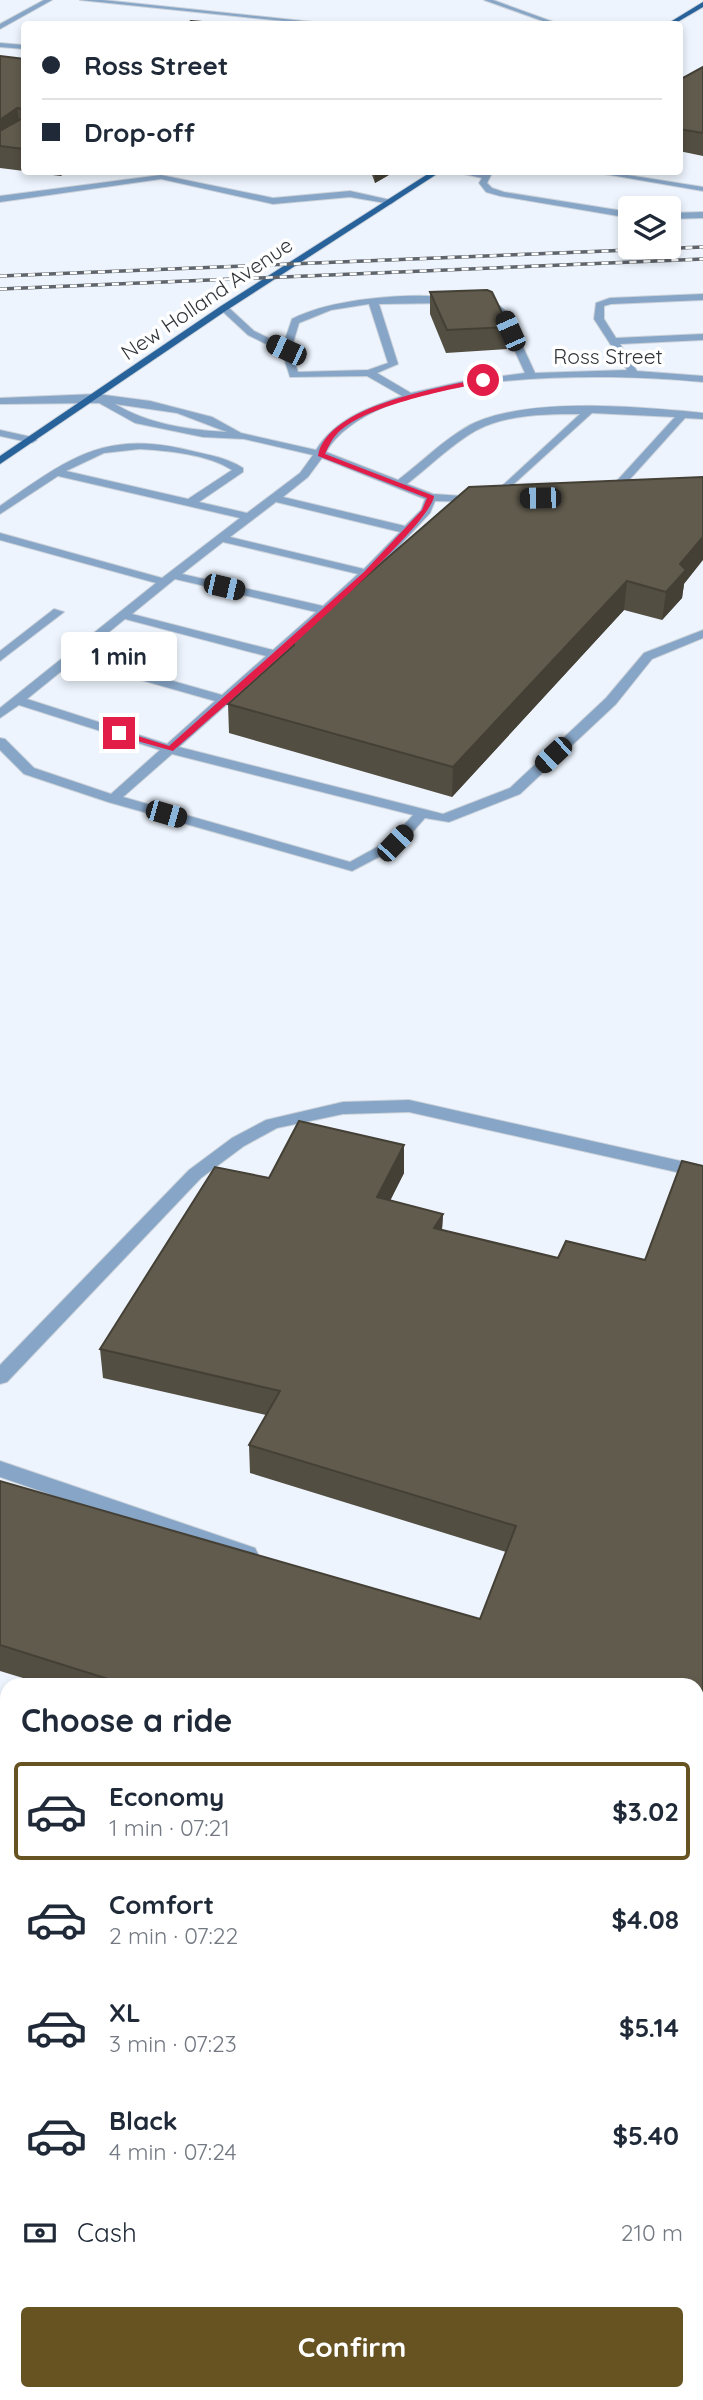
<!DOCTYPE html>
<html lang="en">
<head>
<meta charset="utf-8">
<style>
  body { margin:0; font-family:Quicksand,sans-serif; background:#f6f6f7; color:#1f2937; height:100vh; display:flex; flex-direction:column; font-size:26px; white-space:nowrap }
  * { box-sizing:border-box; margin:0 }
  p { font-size:23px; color:#747a83 }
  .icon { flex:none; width:38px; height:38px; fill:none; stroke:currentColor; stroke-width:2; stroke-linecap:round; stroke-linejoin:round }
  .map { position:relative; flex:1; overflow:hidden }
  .drawer { position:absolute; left:0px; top:1678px; width:704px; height:723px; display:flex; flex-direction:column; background:#fff; border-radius:21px 21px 0 0; box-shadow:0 4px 10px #0003 }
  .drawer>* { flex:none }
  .hud { position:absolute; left:21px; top:21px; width:662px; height:154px; border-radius:7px; box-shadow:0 4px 10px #0003; display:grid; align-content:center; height:154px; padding:0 21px; background:#fff }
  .controls { position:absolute; left:618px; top:196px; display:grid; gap:14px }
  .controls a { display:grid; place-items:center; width:63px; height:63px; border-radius:7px; background:#fff; box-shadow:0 4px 10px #0003; font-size:35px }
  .end { position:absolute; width:32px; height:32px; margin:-16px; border:9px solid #e11d48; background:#fff; box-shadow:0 0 0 4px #fff }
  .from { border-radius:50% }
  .bubble { position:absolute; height:49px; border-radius:7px; background:#fff; box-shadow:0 4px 10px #0003; font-size:23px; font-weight:700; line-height:49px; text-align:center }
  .car { position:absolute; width:21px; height:42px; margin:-21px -10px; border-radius:9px; box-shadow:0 0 5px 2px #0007; background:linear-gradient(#222 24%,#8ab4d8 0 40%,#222 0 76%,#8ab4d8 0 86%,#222 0) }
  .hud b { display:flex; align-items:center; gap:24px; height:66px; font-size:26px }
  .hud b+b { border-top:2px solid #e0e1e3 }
  .hud i { width:18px; height:18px; background:#1f2937 }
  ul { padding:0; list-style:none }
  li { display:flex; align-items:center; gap:21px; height:98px; margin:0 14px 10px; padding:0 7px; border:4px solid transparent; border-radius:7px }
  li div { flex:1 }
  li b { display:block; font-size:26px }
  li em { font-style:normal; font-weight:700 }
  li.selected { border-color:#665321 }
  li>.icon { width:63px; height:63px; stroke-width:1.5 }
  h2 { padding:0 21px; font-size:32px; line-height:84px }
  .pay { display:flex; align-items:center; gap:18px; height:77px; padding:0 21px; font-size:26px }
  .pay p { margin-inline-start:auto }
  .action { display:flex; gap:14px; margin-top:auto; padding:14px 21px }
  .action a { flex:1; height:80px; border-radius:7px; background:#665321; color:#fff; font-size:28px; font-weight:700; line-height:80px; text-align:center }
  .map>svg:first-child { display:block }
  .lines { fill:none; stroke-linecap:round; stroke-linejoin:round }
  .minor-casing { stroke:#cbd2da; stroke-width:2 }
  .major-casing { stroke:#cbd2da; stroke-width:2 }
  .minor { fill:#87a5c6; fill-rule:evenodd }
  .major { fill:#28629b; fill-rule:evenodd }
  .rail-casing { stroke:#5f656b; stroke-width:3.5 }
  .rail { stroke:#fff; stroke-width:2.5; stroke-dasharray:7; stroke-linecap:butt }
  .wall { fill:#534e42 }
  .shaded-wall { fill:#444036 }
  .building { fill:#615b4d; stroke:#444036; stroke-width:2 }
  .route { fill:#e11d48 }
  .labels { text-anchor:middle; stroke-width:7; stroke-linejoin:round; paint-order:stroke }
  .far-street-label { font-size:21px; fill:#32373c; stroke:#fff }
</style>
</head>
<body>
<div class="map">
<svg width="703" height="2400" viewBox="0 0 703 2400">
  <rect width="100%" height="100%" fill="#edf4fd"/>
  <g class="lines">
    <!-- minor casing -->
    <g class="minor-casing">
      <g id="minor">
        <path d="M44,0H52L0,29V24Z"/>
        <path d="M80,0H103L332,24H313Z"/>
        <path d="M484,0H493L559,24H551Z"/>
        <path d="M0,43L24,45V49L0,47Z"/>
        <path d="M455,172L491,175L487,183L492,188L504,192L630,212V218L500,196L486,192L479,183L482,178Z"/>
        <path d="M593,172H609L703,187V191Z"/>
        <path d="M161,175L273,198L350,191L395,201L391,204L350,197L273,204L161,179L0,202V196Z"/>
        <path d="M703,212V218L668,219V213Z"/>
        <path d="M703,294V300L611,304L604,306V319L616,338L703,334V340L620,344L637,371L703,376V382C615,373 377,366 326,452L398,480C422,462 444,439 470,425C527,396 640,407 703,413V419L685,418L612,499L608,500L602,497L604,495L675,417L592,413L494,502L490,501V497L580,414C547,414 508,414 477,430C452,444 430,466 407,484L433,494L478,497L484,500L482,502L435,501L430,513L371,576L179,747L443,814L510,788L606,698L644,653L703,630V638L652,659L616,704L520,794L449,822L425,818L400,846L352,871L108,802L24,774L0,750V738L5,739L34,768L111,794L160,750L19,705L0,718V708L156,583L0,540V533L162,578L240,518L58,476L0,514V506C69,458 105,429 192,451C210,455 227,458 243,468V472L199,502L247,513L300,473L313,455L244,439L203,437L135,423L99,403L0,404V398L97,394L150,401L212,417L241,433L316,450C335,419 369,407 402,396L367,376L290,377L282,352L248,335L221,310V306H227L254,331L283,345L292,319C332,298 412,292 457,298V302L454,303L379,304L398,364L377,373L411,393L464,381L525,373L494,306H500L507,312L535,373L627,370L594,319L596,303L610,298ZM369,304L388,363L368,370L298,372L291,350L299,323L331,310ZM115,404L177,413L227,432C188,430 148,424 115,404ZM140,449C169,451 207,454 232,470L188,499L66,471L104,453ZM322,458L425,499L421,510L405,526L283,497L308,477ZM276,502L400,532L364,569L230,537ZM223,542L358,574L323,606L182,574ZM175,579L316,612L273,650L132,614ZM125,619L266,656L222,695L81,655ZM74,661L215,701L167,744L27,699ZM172,754L413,815L390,840L350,862L123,797Z"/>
        <path d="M0,430L36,438L37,440L32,443L0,436Z"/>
        <path d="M54,609L64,612L0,661V651Z"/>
        <path d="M409,1100L703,1166V1178L409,1112L343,1114L277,1128L244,1146L201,1178L7,1382L0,1384V1365L189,1170L232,1138L266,1120L343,1102Z"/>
        <path d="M0,1461L255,1548L258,1554L255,1560L248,1563L0,1477Z"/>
        <path d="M0,1732L7,1734V1754L0,1752Z"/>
        <path d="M0,1904L7,1906V1928L0,1926Z"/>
        <path d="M0,2081L7,2084V2110L0,2107Z"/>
      </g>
    </g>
    <!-- major casing -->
    <g class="major-casing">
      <g id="major">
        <path d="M703,2V7L674,24H667Z"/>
        <path d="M431,172H440L227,310L0,464V456L221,306Z"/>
      </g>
    </g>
    <!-- minor -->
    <use href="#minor" class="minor"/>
    <!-- major -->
    <use href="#major" class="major"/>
    <!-- rail casing -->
    <g class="rail-casing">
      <g id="rail">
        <path d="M0,276L703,247"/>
        <path d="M0,289L703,259"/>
      </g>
    </g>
    <!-- rail -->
    <use href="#rail" class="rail"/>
  </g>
  <!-- wall -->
  <g class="wall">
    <path d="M0,56L24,59V171L0,168Z"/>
    <path d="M703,67V156L679,151V80Z"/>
    <path d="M27,172H66L61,176Z"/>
    <path d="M371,172H394L375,183Z"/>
    <path d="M430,292L509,327L508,349L446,353L430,314Z"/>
    <path d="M469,487L684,584L682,598L662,620L624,610L452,797L229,733L228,704L293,646V640Z"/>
    <path d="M299,1121L404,1145V1173L390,1201L443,1214L442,1230L558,1258L566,1241L645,1260L682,1161L703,1166V2400H0V2170L7,2172V2394H696V1685H46L0,1671V1481L480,1619L506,1552L250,1473L249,1445L266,1415L103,1378L100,1349L215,1167L269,1178Z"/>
  </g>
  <!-- shaded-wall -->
  <g class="shaded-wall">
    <path d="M17,108L20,130L0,143V120Z"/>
    <path d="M375,172H394L375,183Z"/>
    <path d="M703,537V560L684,584L682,598L662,620L666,592L680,564Z"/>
    <path d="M627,581L624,610L452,797L453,767Z"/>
    <path d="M404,1145V1173L377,1226V1197Z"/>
    <path d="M443,1214L441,1243L434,1228Z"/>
  </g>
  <!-- building -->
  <g class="building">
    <path d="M191,21L226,24H186Z"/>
    <path d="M0,56L24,59V149L0,146V131L23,118L24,109L17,108L0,120Z"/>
    <path d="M703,67V133L679,129V80Z"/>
    <path d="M487,290L492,292L509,327L447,330L430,292Z"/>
    <path d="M703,477V537L680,564L686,570L666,592L627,581L453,767L228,704L294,645L293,640L469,487Z"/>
    <path d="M299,1121L404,1145L377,1197L443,1214L434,1228L558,1258L566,1241L645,1260L682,1161L703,1166V2400H0V2170L7,2172V2394H696V1685H127L0,1645V1481L480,1619L516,1526L249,1445L280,1391L100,1349L215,1167L269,1178Z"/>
  </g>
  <!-- route -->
  <path class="route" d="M483,378L485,382C448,390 361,406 336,435C331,440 328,448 325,454L434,496C432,529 212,716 173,751L116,735L119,730L169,746L364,572L422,510L427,498L318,456C327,405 440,388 483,378Z"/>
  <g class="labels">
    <!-- far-street labels -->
    <g class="far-street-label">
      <text transform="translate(207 299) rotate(-34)" y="7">New Holland Avenue</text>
      <text x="608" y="364">Ross Street</text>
    </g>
  </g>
</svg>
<div class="controls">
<a><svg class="icon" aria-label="layers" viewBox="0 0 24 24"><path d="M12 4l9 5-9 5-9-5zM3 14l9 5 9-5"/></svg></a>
</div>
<i class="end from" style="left:483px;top:380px"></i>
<i class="end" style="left:119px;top:733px"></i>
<div class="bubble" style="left:61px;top:632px;width:116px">1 min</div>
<i class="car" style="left:510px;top:331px;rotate:336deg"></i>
<i class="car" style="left:286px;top:350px;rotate:295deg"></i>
<i class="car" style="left:540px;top:498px;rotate:269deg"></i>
<i class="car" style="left:224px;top:587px;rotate:103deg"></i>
<i class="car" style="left:553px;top:755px;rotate:227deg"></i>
<i class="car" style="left:166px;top:814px;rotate:106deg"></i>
<i class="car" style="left:395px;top:843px;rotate:44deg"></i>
<div class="hud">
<b><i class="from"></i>Ross Street</b>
<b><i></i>Drop-off</b>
</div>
<section class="drawer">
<h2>Choose a ride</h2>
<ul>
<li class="selected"><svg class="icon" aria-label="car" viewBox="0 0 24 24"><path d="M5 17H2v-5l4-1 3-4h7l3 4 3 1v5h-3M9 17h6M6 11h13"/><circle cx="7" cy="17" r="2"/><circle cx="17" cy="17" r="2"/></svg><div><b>Economy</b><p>1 min · 07:21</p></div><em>$3.02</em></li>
<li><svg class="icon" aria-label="car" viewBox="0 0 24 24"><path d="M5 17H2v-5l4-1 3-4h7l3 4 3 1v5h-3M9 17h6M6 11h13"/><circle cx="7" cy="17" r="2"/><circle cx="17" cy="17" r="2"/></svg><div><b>Comfort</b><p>2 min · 07:22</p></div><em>$4.08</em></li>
<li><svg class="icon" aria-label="car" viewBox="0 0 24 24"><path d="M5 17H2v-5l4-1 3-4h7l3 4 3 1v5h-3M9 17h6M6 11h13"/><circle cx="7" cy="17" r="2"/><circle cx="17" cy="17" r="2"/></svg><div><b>XL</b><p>3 min · 07:23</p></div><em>$5.14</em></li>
<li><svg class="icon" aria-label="car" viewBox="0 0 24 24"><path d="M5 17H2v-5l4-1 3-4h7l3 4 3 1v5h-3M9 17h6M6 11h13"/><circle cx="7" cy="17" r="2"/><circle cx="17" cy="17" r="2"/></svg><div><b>Black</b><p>4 min · 07:24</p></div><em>$5.40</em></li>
</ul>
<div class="pay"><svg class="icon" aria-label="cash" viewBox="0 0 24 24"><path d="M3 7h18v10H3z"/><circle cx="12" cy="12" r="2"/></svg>Cash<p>210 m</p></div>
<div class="action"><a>Confirm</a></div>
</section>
</div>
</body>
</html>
